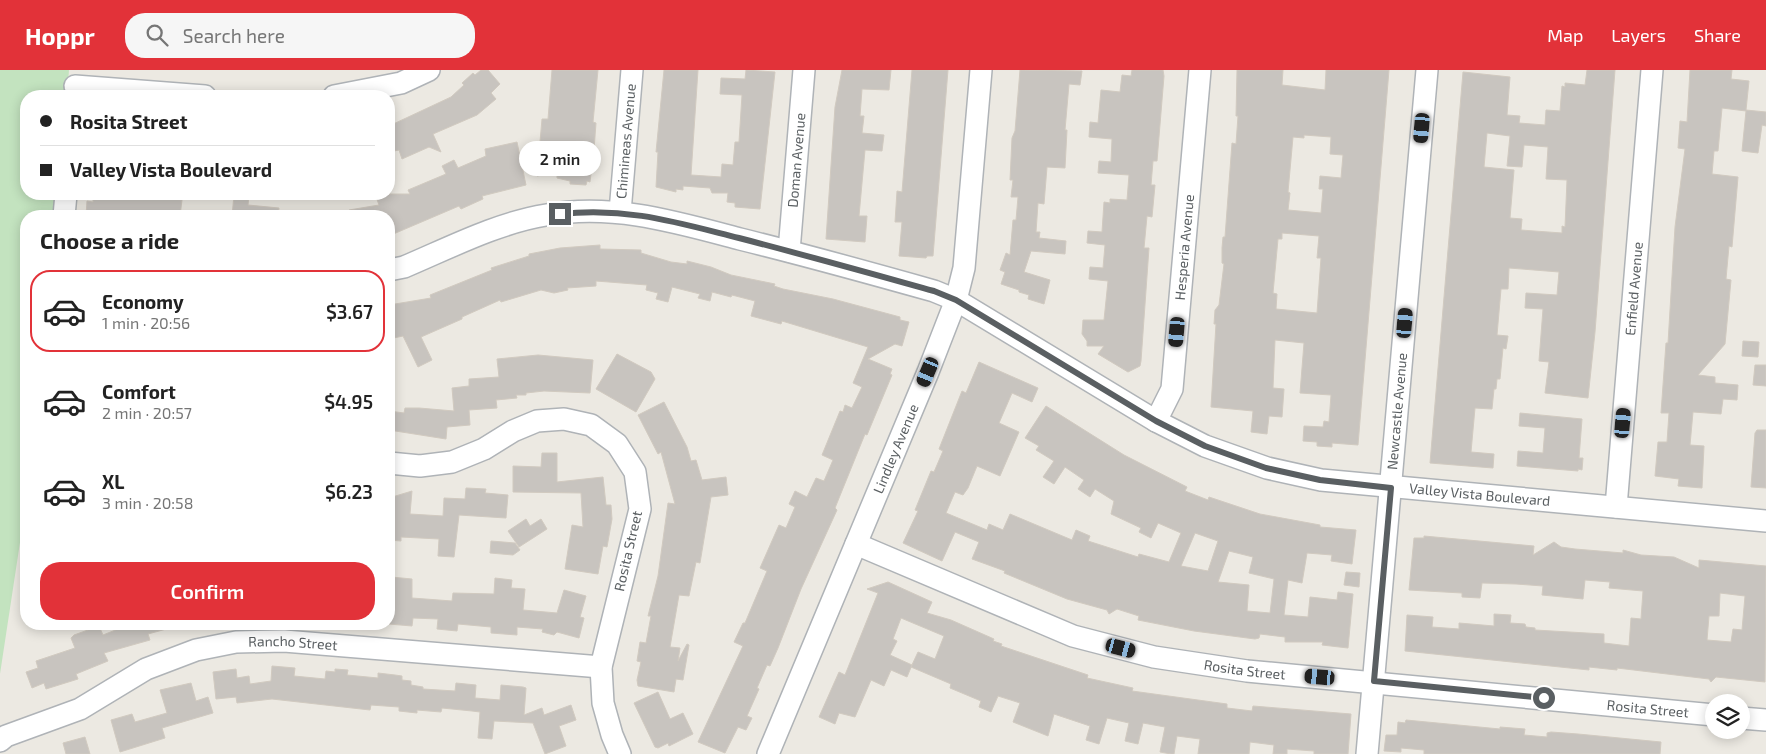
<!DOCTYPE html>
<html lang="en">
<head>
<meta charset="utf-8">
<style>
  body { margin:0; font-family:"Exo 2",sans-serif; background:#f6f6f6; color:#222; height:100vh; display:flex; flex-direction:column; font-size:19px; white-space:nowrap }
  * { box-sizing:border-box; margin:0 }
  p { font-size:16px; color:#767676 }
  .icon { flex:none; width:28px; height:28px; fill:none; stroke:currentColor; stroke-width:2; stroke-linecap:round; stroke-linejoin:round }
  .map { position:relative; flex:1; overflow:hidden }
  .details { position:absolute; left:20px; top:140px; width:375px; height:420px; display:flex; flex-direction:column; background:#fff; border-radius:20px; box-shadow:0 2px 12px #0003 }
  .details>* { flex:none }
  .guide { position:absolute; left:20px; top:20px; width:375px; height:110px; border-radius:20px; box-shadow:0 2px 12px #0003; display:grid; align-content:center; height:110px; padding:0 20px; background:#fff }
  .fabs { position:absolute; left:1705px; top:624px; display:grid; gap:10px }
  .fabs a { display:grid; place-items:center; width:45px; height:45px; border-radius:50%; background:#fff; box-shadow:0 2px 12px #0003; font-size:25px }
  .end { position:absolute; width:22px; height:22px; margin:-11px; border:6px solid #5a5f62; background:#fff; box-shadow:0 0 0 2px #fff }
  .from { border-radius:50% }
  .bubble { position:absolute; height:35px; border-radius:18px; background:#fff; box-shadow:0 2px 12px #0003; font-size:16px; font-weight:600; line-height:35px; text-align:center }
  .car { position:absolute; width:15px; height:30px; margin:-15px -8px; border-radius:6px; box-shadow:0 0 4px 1px #0007; background:linear-gradient(#222 24%,#8ab4d8 0 40%,#222 0 76%,#8ab4d8 0 86%,#222 0) }
  .guide b { display:flex; align-items:center; gap:18px; height:48px; font-size:19px }
  .guide b+b { border-top:1px solid #e0e0e0 }
  .guide i { width:12px; height:12px; background:#222 }
  ul { padding:0; list-style:none }
  li { display:flex; align-items:center; gap:15px; height:82px; margin:0 10px 8px; padding:0 10px; border:2px solid transparent; border-radius:20px }
  li div { flex:1 }
  li b { display:block; font-size:19px }
  li em { font-style:normal; font-weight:600 }
  li.active { border-color:#e23239 }
  li>.icon { width:45px; height:45px; stroke-width:1.5 }
  h2 { padding:0 20px; font-size:22px; line-height:60px }
  .primary-button { display:flex; gap:10px; margin-top:auto; padding:10px 20px }
  .primary-button a { flex:1; height:58px; border-radius:20px; background:#e23239; color:#fff; font-size:20px; font-weight:600; line-height:58px; text-align:center }
  header { display:flex; align-items:center; gap:30px; box-sizing:border-box; height:70px; padding:0 25px; background:#e23239; color:#fff }
  header strong { font-size:24px }
  nav { display:flex; gap:28px; margin-inline-start:auto; font-size:18px }
  .search { width:350px; height:45px; background:#f6f6f6; display:flex; align-items:center; gap:12px; box-sizing:border-box; padding:0 18px; border-radius:20px; color:#767676; font-size:19px }
  .map>svg:first-child { display:block }
  .green { fill:#c3e3bf }
  .building { fill:#c8c4bf; stroke:#d1cac0; fill-rule:evenodd }
  .lines { fill:none; stroke-linecap:round; stroke-linejoin:round }
  .minor-casing { stroke:#afb3b7; stroke-width:24 }
  .minor { stroke:#fff; stroke-width:21 }
  .route { stroke:#5a5f62; stroke-width:6 }
  .labels { text-anchor:middle; stroke-width:4.5; stroke-linejoin:round; paint-order:stroke }
  .street-label { font-size:14px; fill:#5a5f62; stroke:#fff }
</style>
</head>
<body>
<header>
<strong>Hoppr</strong>
<div class="search"><svg class="icon" aria-label="search" viewBox="0 0 24 24"><circle cx="10" cy="10" r="6"/><path d="M15 15l6 6"/></svg>Search here</div>
<nav><a>Map</a><a>Layers</a><a>Share</a></nav>
</header>
<div class="map">
<svg width="1766" height="684" viewBox="0 0 1766 684">
  <rect width="100%" height="100%" fill="#ece9e2"/>
  <!-- green -->
  <path class="green" d="M0,0H69L67,26H26V124H58L56,146H26V433L0,604Z"/>
  <!-- building -->
  <g class="building">
    <path d="M481,0H488L500,14L491,23L496,29L477,45L433,64L441,82L429,77L402,89L399,80L389,82V56L451,27L464,15L462,13L473,3L475,5Z"/>
    <path d="M552,0H598L593,52L596,53L594,80L590,112L587,111L586,115L570,114V111L557,108V102L537,106L542,49H548Z"/>
    <path d="M664,0H698L691,105L721,107L722,94L733,95L735,72H739L742,25L720,24L721,8L745,9L746,0L775,2L760,139L735,137V133L727,132L728,123H712L710,118L683,116V120L676,119V122L656,117L658,82H656Z"/>
    <path d="M842,0H891L889,20L862,19L860,46H864L862,63L884,65L882,81L865,80L859,146H867L865,172L826,169L835,37Z"/>
    <path d="M912,0H948L933,186H927L926,188L899,186L902,152H895L897,121L902,122Z"/>
    <path d="M1020,0L1082,1L1080,15L1069,14L1065,60H1067L1065,98L1047,97L1044,134L1038,133L1036,162H1040L1039,168L1066,171L1065,184L1031,181L1024,202L1050,210L1044,234L1028,229L1029,225L1019,222V220L1001,214L1005,202L1000,200L1006,183L1010,185L1013,150H1016L1018,127H1011L1013,110H1010L1012,68L1015,61Z"/>
    <path d="M1132,0H1163L1164,6L1157,91H1153L1151,115H1155L1152,147L1147,146L1144,178H1149L1141,291L1140,296L1128,302L1098,284L1104,276H1087V271L1082,264L1083,250H1104L1108,211L1089,209L1090,197L1103,198L1105,175L1087,173L1088,161L1102,162L1104,132L1110,133V129L1127,130L1129,105L1098,103L1099,91L1111,92L1112,69L1089,67L1090,52L1098,53L1101,20L1120,22L1122,5L1131,6Z"/>
    <path d="M1237,0H1283L1282,15L1325,20L1326,0H1389L1358,375L1332,373V377L1317,376V372L1303,371L1304,356L1323,357L1324,351L1329,352L1331,325L1300,323L1304,273L1275,270L1273,318L1284,319L1282,347L1269,346L1267,364L1251,362L1253,341L1211,337L1216,254H1214L1215,240L1219,235L1224,194L1222,193V178L1223,167H1225L1232,73L1236,74L1238,46H1236ZM1304,65L1331,67L1330,84L1343,85L1341,108L1320,106L1319,119H1323L1321,143L1288,140L1290,123L1288,122L1293,67L1304,68ZM1282,163L1319,166L1317,188H1321L1317,243L1276,239L1277,224L1273,223L1278,169H1282Z"/>
    <path d="M1587,0H1615L1595,262L1588,328L1545,323L1549,292L1539,291L1543,239L1525,238L1526,223L1557,225L1559,202L1509,198L1508,219H1501L1497,265L1508,266L1506,279L1503,278L1500,309H1497L1496,319H1494L1492,339L1475,338L1471,382L1494,384L1493,398L1430,393L1463,2L1510,7L1507,45L1520,46L1519,53L1545,55L1546,40L1560,41L1562,16L1565,17V13L1585,15ZM1487,63L1510,66L1507,96L1522,97L1524,75L1548,77L1546,109L1567,110L1565,157L1562,156V163L1521,160L1522,149L1510,148L1514,100L1484,97Z"/>
    <path d="M1690,0H1732L1731,9L1749,11L1746,40L1766,42V56L1762,55L1758,83L1742,81L1746,41L1722,38L1718,81H1714L1712,104L1738,107L1732,177L1729,176L1726,209L1731,210L1725,274L1698,305L1715,307V313L1738,315L1737,330L1723,329L1721,344L1693,342L1690,375L1704,376L1702,418L1678,416L1679,409L1655,406L1658,372H1667L1669,343H1661L1666,273H1668L1675,157L1685,79L1678,78L1680,51L1687,52Z"/>
    <path d="M517,72L526,115L482,126L483,129L461,139L459,136L391,165L389,146H349V140L379,135L375,124H410L408,120L446,104L442,96L454,90L458,98L486,86L485,79Z"/>
    <path d="M93,124H123L182,130L180,146H86L87,131L93,132Z"/>
    <path d="M234,125L249,126L248,135L279,138L278,146H232Z"/>
    <path d="M600,175V179L641,180V183L671,192L687,194V191L711,197L731,205L775,214L774,216L783,219L833,229L900,247V250L909,252L902,276L895,274L868,289L892,299L890,304L892,305L867,365L865,364L835,438L837,440L801,519L778,578L770,596L767,595L757,618L759,619L747,646L752,648L746,660L738,657L725,683L698,672L743,576L734,572L743,553H745L767,501L760,498L779,455L786,458L795,437L789,434L795,421L807,427L816,408L824,411L833,390L822,385L840,341L843,342L845,335L852,338L862,317L853,313L868,277L782,251L781,254L751,246L755,231L732,225L731,227L712,222L710,231L698,228L700,224L672,217L668,232L656,229L658,223L646,220L647,215L596,211V216L567,218L568,220L554,223L541,220L501,232L500,230L462,247V249L421,267L432,290L418,297L403,266L389,269V235L431,228L430,225L492,200L491,198L529,186V184L560,178Z"/>
    <path d="M1743,271L1759,272L1758,287L1742,286Z"/>
    <path d="M617,284L651,302L655,309L636,342L596,319Z"/>
    <path d="M538,285L593,290L590,323L544,321L526,323V325H516L517,328L496,330L497,338L469,340L470,355L447,357L446,369L389,360V341L404,343L405,338H419L454,341L452,318L469,316V309L499,307L497,289Z"/>
    <path d="M979,292L1038,318L1032,332L1012,323L999,353L1019,362L1000,406L977,396L968,418L963,425L955,422L946,443L987,460L989,454L1003,460L1010,444L1072,470L1076,460L1090,466L1088,471L1138,487L1139,484L1169,492L1181,463L1158,453L1151,468L1139,462L1141,458L1111,444L1114,431L1095,419L1090,427L1078,419L1084,410L1065,397L1054,414L1043,407L1054,391L1036,380L1039,376L1025,368L1046,336L1124,385L1187,417L1185,421L1208,430L1209,427L1260,444L1320,455V457L1356,460L1352,494L1331,491L1332,485L1307,483L1302,513L1288,510L1284,545L1308,547L1310,527L1337,530L1338,522L1353,524L1348,578L1322,575L1323,572H1285V567L1260,564L1259,568L1255,569L1194,561L1138,550L1139,546L1117,539L1109,544L1107,540L1067,529L1004,503L1005,501L972,489L979,472L955,462L942,491L903,473L918,441L915,440L931,401L934,402L943,381L939,379L962,321L966,323ZM1195,463L1218,471L1208,501L1181,496ZM1229,481L1253,487L1249,503L1274,509L1270,543L1247,541L1249,515L1218,512Z"/>
    <path d="M1755,295H1766V316L1753,315Z"/>
    <path d="M664,332L687,377L691,391L696,390L702,410L726,407L728,425L711,427L700,493L696,492L689,526L679,525L670,577L680,578L678,591L687,574L689,575L683,610L676,609L674,622L638,616L637,610L641,592L637,591L640,572L646,573L651,546H648L658,506L668,433L675,434L661,382L658,384L638,345Z"/>
    <path d="M1520,343L1582,349L1579,388H1583L1582,400L1578,399V401L1517,396L1518,381L1543,383L1545,358L1519,356Z"/>
    <path d="M1757,360H1766V418L1751,417L1755,363Z"/>
    <path d="M542,383H557V412L603,407L606,435H611L612,449L607,477L603,476L598,504L565,499L572,455L583,457L581,423L513,422V396L541,397Z"/>
    <path d="M466,418L486,419L485,423L508,425L506,448L459,445L454,487L438,486L439,469L401,467V471L389,470V428L412,421L410,444L443,446L444,428L465,429Z"/>
    <path d="M526,449L530,456L541,449L547,459L519,477L508,461Z"/>
    <path d="M1424,466L1534,476L1533,485L1554,472L1561,477L1575,479L1623,483V480L1641,485L1674,487L1699,498V490L1766,496L1765,612L1716,607L1711,612L1709,609L1617,598V600L1589,597V600L1405,581L1407,545L1433,547L1432,557L1459,559V553L1494,556V544L1511,545L1510,553L1525,554L1526,557L1535,558V560L1604,564V573L1629,576L1631,548L1641,549L1643,521L1609,518L1610,512L1585,510L1583,529L1542,525L1543,516L1516,514L1482,513L1480,528L1462,527V523L1409,520L1414,468H1424ZM1720,523L1745,526L1742,560L1733,559L1731,572L1707,570L1709,546H1719Z"/>
    <path d="M491,471L515,473L520,480L513,485L490,483Z"/>
    <path d="M1346,502L1360,503L1359,517L1344,515Z"/>
    <path d="M391,507L412,509V528L452,531L453,523L494,524L495,508L512,510L511,518L525,519L523,540L557,543L564,520L586,526L580,547L584,548L579,568L557,562L554,565L542,562L543,559L517,557V565L491,563V557L458,554L457,561L437,559L438,549L413,548L412,556L389,554Z"/>
    <path d="M888,512L932,532L927,543L951,550L994,569L993,571L1002,574L1001,576L1088,605L1087,608L1133,618L1132,621L1227,634V638L1252,641L1253,636L1351,644L1348,684H1314V681L1287,679V684H1273L1274,675L1250,672L1249,684H1198L1200,669L1177,666L1174,684H1171L1160,682L1165,657L1143,653L1138,674L1125,671L1129,653L1107,648L1099,674L1086,670L1090,656L1054,644L1048,666L1013,652L1020,633L998,626L991,642L979,637L981,631L950,618L951,614L911,597L918,582L935,589L944,566L901,548L893,569L897,571L890,585L912,595L907,607L891,600L884,616L871,610L855,647L839,643L835,654L819,647L839,602L845,605L878,523L867,519Z"/>
    <path d="M122,554H170V558L148,564L150,570L104,583L108,591L76,604L78,609L46,619L44,613L32,618L26,602L38,598L36,591L75,578L71,568L74,565L99,556L103,565L123,557Z"/>
    <path d="M272,596L295,598L294,606L325,609L326,601L335,602V599L348,600L347,605L378,608V603L395,605L402,606V610L411,611V615L423,617V619L455,621L456,613L476,615L475,628L500,630L501,615L523,617L526,618L524,645L542,638L544,645L571,635L576,650L559,656L566,676L545,684L533,653L494,651L492,669L478,668L480,642L472,641L442,638L441,642L417,640V643L399,641V637L371,635L370,640L272,629L237,633L236,627L216,629L213,602L236,599L237,608L249,606L250,614L271,611Z"/>
    <path d="M191,613L196,631L208,627L213,643L162,658L165,668L120,682L111,650L132,644L135,652L167,643L160,620Z"/>
    <path d="M658,622L670,649L683,643L693,664L669,676L668,673L658,678L655,677L634,633Z"/>
    <path d="M1406,650L1500,659V657L1525,659L1524,665L1547,667V663L1551,662L1578,664L1661,672L1660,684H1424V680L1401,678V682L1384,681L1386,665H1397L1398,652L1405,653Z"/>
    <path d="M85,667L90,684H66L63,673Z"/>
  </g>
  <g class="lines">
    <!-- minor casing -->
    <g class="minor-casing">
      <g id="minor">
        <path d="M75,16L205,26"/>
        <path d="M334,26L401,13L429,0"/>
        <path id="s1" d="M620,142L632,0"/>
        <path d="M64,146L66,124"/>
        <path id="s2" d="M789,181L804,0"/>
        <path id="s3" d="M389,200L404,197C449,178 497,153 546,145C613,133 676,152 740,169C805,185 870,203 934,221L956,230L1156,351L1205,376L1267,398L1321,410L1766,451"/>
        <path id="s4" d="M1156,351L1172,319L1200,0"/>
        <path d="M389,393L420,396L452,392L484,379L513,361L537,351L564,349L591,355L617,374L635,402L640,439L601,597L603,633L612,665L620,684"/>
        <path id="s5" d="M1616,437L1652,0"/>
        <path id="s6" d="M856,474L1073,566L1154,587L1247,601L1714,645"/>
        <path d="M1741,648L1766,650"/>
        <path id="s7" d="M0,671L6,666L80,639L146,599L196,580L236,572L284,571L601,597"/>
        <path id="s8" d="M768,684L928,302L956,230L964,198L981,0"/>
        <path id="s9" d="M1367,684L1427,0"/>
      </g>
    </g>
    <!-- minor -->
    <use href="#minor" class="minor"/>
  </g>
  <g class="lines">
    <!-- route -->
    <path class="route" d="M560,144C628,137 675,152 739,168C805,185 869,203 934,221L956,230L1156,351L1205,376L1266,398L1320,410L1391,418L1374,611L1544,628"/>
  </g>
  <g class="labels">
    <!-- street labels -->
    <g class="street-label">
      <text dy="5" stroke="none"><textPath href="#s1" startOffset="71">Chimineas Avenue</textPath></text>
      <text dy="5" stroke="none"><textPath href="#s2" startOffset="91">Doman Avenue</textPath></text>
      <text dy="5" stroke="none"><textPath href="#s4" startOffset="178">Hesperia Avenue</textPath></text>
      <text dy="5" stroke="none"><textPath href="#s5" startOffset="219">Enfield Avenue</textPath></text>
      <text dy="5" stroke="none"><textPath href="#s9" startOffset="344">Newcastle Avenue</textPath></text>
      <text dy="5" stroke="none"><textPath href="#s8" startOffset="331">Lindley Avenue</textPath></text>
      <text dy="5" stroke="none"><textPath href="#s3" startOffset="1158">Valley Vista Boulevard</textPath></text>
      <text transform="translate(628 481) rotate(-77)" y="5">Rosita Street</text>
      <text dy="5" stroke="none"><textPath href="#s7" startOffset="315">Rancho Street</textPath></text>
      <text dy="5" stroke="none"><textPath href="#s6" startOffset="411">Rosita Street</textPath></text>
      <text dy="5" stroke="none"><textPath href="#s6" startOffset="816">Rosita Street</textPath></text>
    </g>
  </g>
</svg>
<div class="fabs">
<a><svg class="icon" aria-label="layers" viewBox="0 0 24 24"><path d="M12 4l9 5-9 5-9-5zM3 14l9 5 9-5"/></svg></a>
</div>
<i class="end from" style="left:1544px;top:628px"></i>
<i class="end" style="left:560px;top:144px"></i>
<div class="bubble" style="left:519px;top:71px;width:82px">2 min</div>
<i class="car" style="left:1422px;top:58px;rotate:185deg"></i>
<i class="car" style="left:1405px;top:253px;rotate:5deg"></i>
<i class="car" style="left:1177px;top:262px;rotate:185deg"></i>
<i class="car" style="left:928px;top:302px;rotate:203deg"></i>
<i class="car" style="left:1623px;top:353px;rotate:5deg"></i>
<i class="car" style="left:1121px;top:578px;rotate:105deg"></i>
<i class="car" style="left:1320px;top:607px;rotate:275deg"></i>
<div class="guide">
<b><i class="from"></i>Rosita Street</b>
<b><i></i>Valley Vista Boulevard</b>
</div>
<section class="details">
<h2>Choose a ride</h2>
<ul>
<li class="active"><svg class="icon" aria-label="car" viewBox="0 0 24 24"><path d="M5 17H2v-5l4-1 3-4h7l3 4 3 1v5h-3M9 17h6M6 11h13"/><circle cx="7" cy="17" r="2"/><circle cx="17" cy="17" r="2"/></svg><div><b>Economy</b><p>1 min · 20:56</p></div><em>$3.67</em></li>
<li><svg class="icon" aria-label="car" viewBox="0 0 24 24"><path d="M5 17H2v-5l4-1 3-4h7l3 4 3 1v5h-3M9 17h6M6 11h13"/><circle cx="7" cy="17" r="2"/><circle cx="17" cy="17" r="2"/></svg><div><b>Comfort</b><p>2 min · 20:57</p></div><em>$4.95</em></li>
<li><svg class="icon" aria-label="car" viewBox="0 0 24 24"><path d="M5 17H2v-5l4-1 3-4h7l3 4 3 1v5h-3M9 17h6M6 11h13"/><circle cx="7" cy="17" r="2"/><circle cx="17" cy="17" r="2"/></svg><div><b>XL</b><p>3 min · 20:58</p></div><em>$6.23</em></li>
</ul>
<div class="primary-button"><a>Confirm</a></div>
</section>
</div>
</body>
</html>
